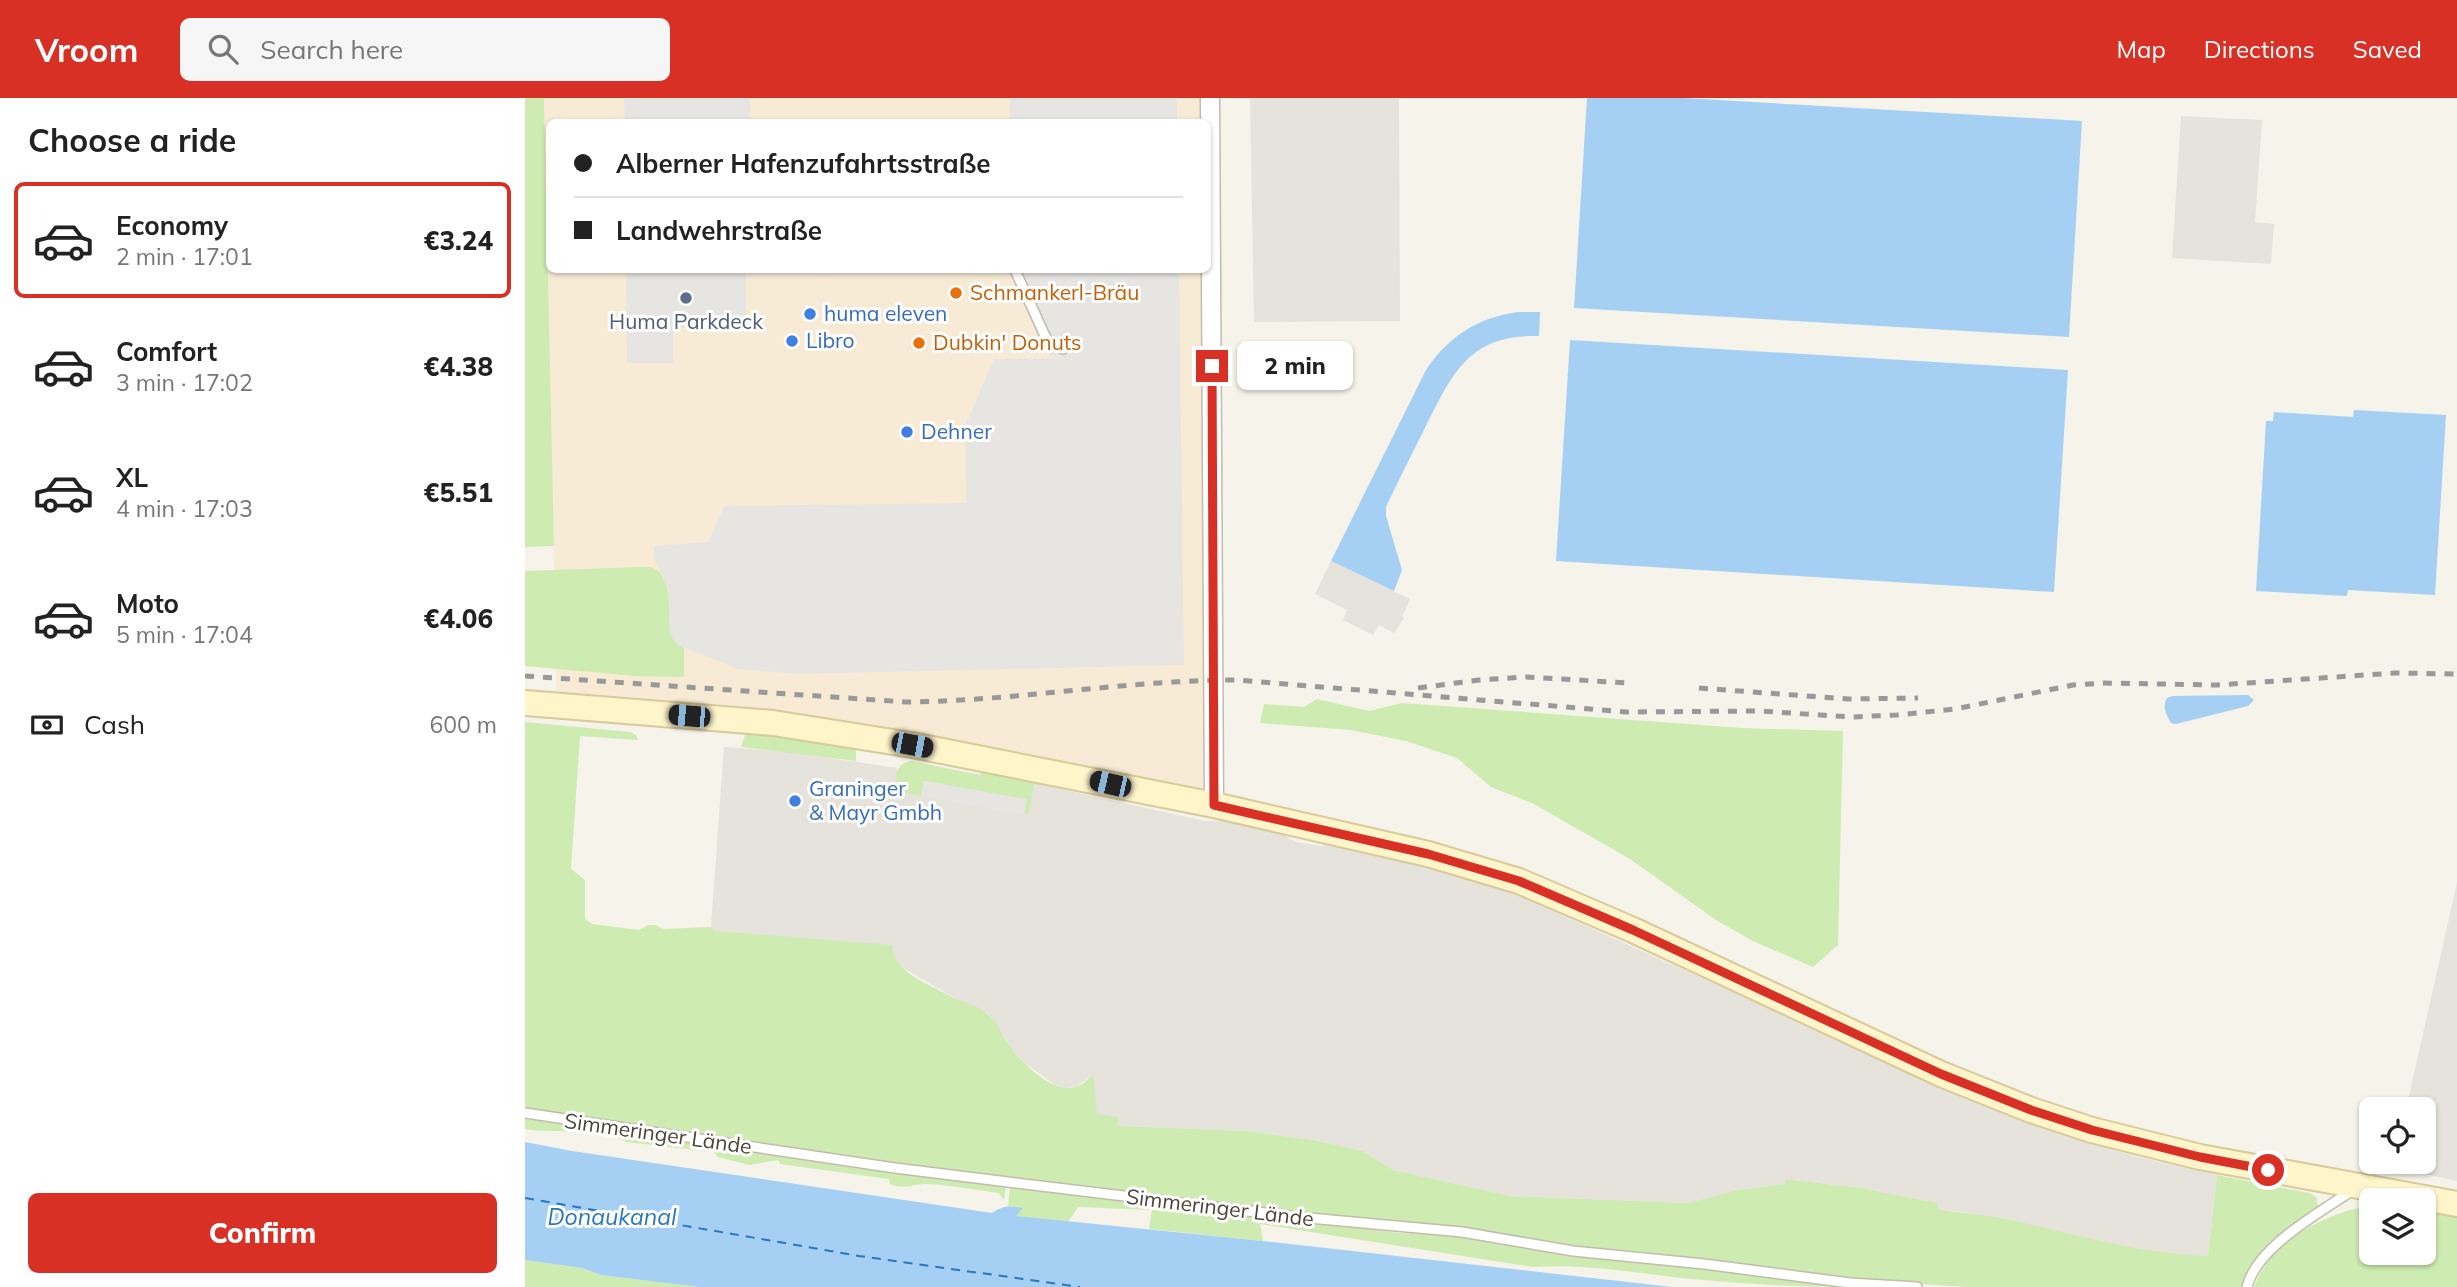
<!DOCTYPE html>
<html lang="en">
<head>
<meta charset="utf-8">
<style>
  body { margin:0; font-family:Mulish,sans-serif; background:#f6f6f6; color:#222; height:100vh; display:flex; flex-direction:column; font-size:26px; white-space:nowrap }
  * { box-sizing:border-box; margin:0 }
  p { font-size:23px; color:#767676 }
  .icon { flex:none; width:38px; height:38px; fill:none; stroke:currentColor; stroke-width:2; stroke-linecap:round; stroke-linejoin:round }
  .map { position:relative; flex:1; overflow:hidden }
  .drawer { display:flex; flex-direction:column; background:#fff; width:525px }
  .drawer>* { flex:none }
  .banner { position:absolute; left:21px; top:21px; width:665px; height:154px; border-radius:10px; box-shadow:0 2px 5px #0004; display:grid; align-content:center; height:154px; padding:0 28px; background:#fff }
  .fabs { position:absolute; left:1834px; top:999px; display:grid; gap:14px }
  .fabs a { display:grid; place-items:center; width:77px; height:77px; border-radius:10px; background:#fff; box-shadow:0 2px 5px #0004; font-size:35px }
  .end { position:absolute; width:32px; height:32px; margin:-16px; border:9px solid #d93025; background:#fff; box-shadow:0 0 0 4px #fff }
  .from { border-radius:50% }
  .bubble { position:absolute; height:49px; border-radius:10px; background:#fff; box-shadow:0 2px 5px #0004; font-size:23px; font-weight:800; line-height:49px; text-align:center }
  .car { position:absolute; width:21px; height:42px; margin:-21px -10px; border-radius:9px; box-shadow:0 0 5px 2px #0007; background:linear-gradient(#222 24%,#8ab4d8 0 40%,#222 0 76%,#8ab4d8 0 86%,#222 0) }
  .banner b { display:flex; align-items:center; gap:24px; height:66px; font-size:26px }
  .banner b+b { border-top:2px solid #e0e0e0 }
  .banner i { width:18px; height:18px; background:#222 }
  ul { padding:0; list-style:none }
  li { display:flex; align-items:center; gap:21px; height:116px; margin:0 14px 10px; padding:0 14px; border:4px solid transparent; border-radius:10px }
  li div { flex:1 }
  li b { display:block; font-size:26px }
  li em { font-style:normal; font-weight:800 }
  li.selected { border-color:#d93025 }
  li>.icon { width:63px; height:63px; stroke-width:1.5 }
  h2 { padding:0 28px; font-size:32px; line-height:84px }
  .pay { display:flex; align-items:center; gap:18px; height:77px; padding:0 28px; font-size:26px }
  .pay p { margin-inline-start:auto }
  .primary-button { display:flex; gap:14px; margin-top:auto; padding:14px 28px }
  .primary-button a { flex:1; height:80px; border-radius:10px; background:#d93025; color:#fff; font-size:28px; font-weight:800; line-height:80px; text-align:center }
  header { display:flex; align-items:center; gap:42px; box-sizing:border-box; height:98px; padding:0 35px; background:#d93025; color:#fff }
  header strong { font-size:33px }
  nav { display:flex; gap:38px; margin-inline-start:auto; font-size:24px }
  .search { width:490px; height:63px; background:#f6f6f6; display:flex; align-items:center; gap:18px; box-sizing:border-box; padding:0 24px; border-radius:10px; color:#767676; font-size:26px }
  main { display:flex; flex:1; min-height:0 }
  .map>svg:first-child { display:block }
  .commercial { fill:#f8ebd6; fill-rule:evenodd }
  .industrial { fill:#e6e2dc }
  .green { fill:#ceebb2 }
  .parking { fill:#e7e5e2 }
  .water { fill:#a5d0f4 }
  .lines { fill:none; stroke-linecap:round; stroke-linejoin:round }
  .ferry { stroke:#2a77bd; stroke-width:2; stroke-dasharray:9 7; stroke-linecap:butt }
  .lane-casing { stroke:#c2bcac; stroke-width:12 }
  .street-casing { stroke:#c2bcac; stroke-width:21 }
  .secondary-casing { stroke:#d8ca99; stroke-width:28 }
  .lane { stroke:#fff; stroke-width:9 }
  .street { stroke:#fff; stroke-width:18 }
  .secondary { stroke:#fff5cb; stroke-width:24 }
  .rail { stroke:#999; stroke-width:5; stroke-dasharray:9 9; stroke-linecap:butt }
  .route { stroke:#d93025; stroke-width:9 }
  .food-dot { fill:#e8710a; stroke:#fff; stroke-width:2.5 }
  .service-dot { fill:#5c6f8a; stroke:#fff; stroke-width:2.5 }
  .shop-dot { fill:#3f7fe0; stroke:#fff; stroke-width:2.5 }
  .labels { text-anchor:middle; stroke-width:6; stroke-linejoin:round; paint-order:stroke }
  .food-label { font-size:21px; fill:#c56008; stroke:#fff; text-anchor:start }
  .shop-label { font-size:21px; fill:#366cbe; stroke:#fff; text-anchor:start }
  .service-label { font-size:21px; fill:#4e5e75; stroke:#fff }
  .street-label { font-size:21px; fill:#4b4438; stroke:#fff }
  .water-label { font-size:23px; font-style:italic; fill:#2a77bd; stroke:#fff }
</style>
</head>
<body>
<header>
<strong>Vroom</strong>
<div class="search"><svg class="icon" aria-label="search" viewBox="0 0 24 24"><circle cx="10" cy="10" r="6"/><path d="M15 15l6 6"/></svg>Search here</div>
<nav><a>Map</a><a>Directions</a><a>Saved</a></nav>
</header>
<main>
<section class="drawer">
<h2>Choose a ride</h2>
<ul>
<li class="selected"><svg class="icon" aria-label="car" viewBox="0 0 24 24"><path d="M5 17H2v-5l4-1 3-4h7l3 4 3 1v5h-3M9 17h6M6 11h13"/><circle cx="7" cy="17" r="2"/><circle cx="17" cy="17" r="2"/></svg><div><b>Economy</b><p>2 min · 17:01</p></div><em>€3.24</em></li>
<li><svg class="icon" aria-label="car" viewBox="0 0 24 24"><path d="M5 17H2v-5l4-1 3-4h7l3 4 3 1v5h-3M9 17h6M6 11h13"/><circle cx="7" cy="17" r="2"/><circle cx="17" cy="17" r="2"/></svg><div><b>Comfort</b><p>3 min · 17:02</p></div><em>€4.38</em></li>
<li><svg class="icon" aria-label="car" viewBox="0 0 24 24"><path d="M5 17H2v-5l4-1 3-4h7l3 4 3 1v5h-3M9 17h6M6 11h13"/><circle cx="7" cy="17" r="2"/><circle cx="17" cy="17" r="2"/></svg><div><b>XL</b><p>4 min · 17:03</p></div><em>€5.51</em></li>
<li><svg class="icon" aria-label="car" viewBox="0 0 24 24"><path d="M5 17H2v-5l4-1 3-4h7l3 4 3 1v5h-3M9 17h6M6 11h13"/><circle cx="7" cy="17" r="2"/><circle cx="17" cy="17" r="2"/></svg><div><b>Moto</b><p>5 min · 17:04</p></div><em>€4.06</em></li>
</ul>
<div class="pay"><svg class="icon" aria-label="cash" viewBox="0 0 24 24"><path d="M3 7h18v10H3z"/><circle cx="12" cy="12" r="2"/></svg>Cash<p>600 m</p></div>
<div class="primary-button"><a>Confirm</a></div>
</section>
<div class="map">
<svg width="1932" height="1189" viewBox="0 0 1932 1189">
  <rect width="100%" height="100%" fill="#f6f3ea"/>
  <!-- commercial -->
  <path class="commercial" d="M19,0H685L689,707L521,672L32,607ZM24,24H682V172H24Z"/>
  <!-- industrial -->
  <g class="industrial">
    <path d="M725,0H874L875,223L729,224Z"/>
    <path d="M1656,18L1737,22L1730,124L1749,126L1746,166L1647,160Z"/>
    <path d="M806,463L885,501L877,519L879,520L869,535L854,527L848,537L818,522L822,512L790,496Z"/>
    <path d="M199,649L264,654L372,670L371,699L377,694L455,677L509,685L680,723H700L757,736L771,744L796,748L806,746L853,756L937,779L997,799L1465,1010L1561,1044L1618,1060L1692,1077L1683,1158L1647,1157L1547,1138L1479,1120L1412,1111L1413,1105L1336,1090L1260,1081V1086L1208,1093L1165,1105L985,1098L868,1072L838,1053L788,1042L722,1033L592,1028L572,1017L567,977L551,989L540,990L530,987L499,964L485,948L463,915L435,903L373,867L367,856L190,833L186,829Z"/>
    <path d="M1932,785V1083L1868,1069L1869,1064H1899V1012L1881,1011Z"/>
  </g>
  <!-- green -->
  <g class="green">
    <path d="M0,0H19L29,448L0,449Z"/>
    <path d="M116,469C121,469 127,468 132,472C146,480 146,525 148,541L159,550V579L110,578L0,568V473Z"/>
    <path d="M792,601L844,613L877,605L1217,630L1318,633L1313,847L1288,869L1228,843L1191,822L1105,761L1007,705L966,689L932,660L881,643L826,632L735,625L739,606L779,609Z"/>
    <path d="M0,624L105,634L111,637L113,642L55,638L46,771L60,782V821L67,826L114,832L123,827H131L138,831L186,829L190,833L367,847C366,873 406,887 425,898C436,904 455,908 464,917C473,925 477,939 485,948C498,965 527,996 551,989C558,987 563,981 568,976L572,1016L593,1019V1028L722,1033L788,1042L838,1053L868,1072L985,1098L1164,1105L1208,1093L1260,1086V1081L1336,1090L1413,1105V1111C1436,1116 1460,1116 1482,1121C1548,1136 1614,1156 1683,1158L1692,1077L1784,1095L1791,1099L1793,1109L1788,1115C1752,1138 1732,1146 1717,1189H1442L1333,1182L1185,1162L1035,1146L356,1063L30,1017L0,1010Z"/>
    <path d="M227,633L328,646L331,654V663L216,649L220,637Z"/>
    <path d="M387,663L455,677L458,672L505,680L509,685L504,715L499,717L502,702L399,683L396,698L378,694L377,698L371,699C371,683 367,665 387,663Z"/>
    <path d="M0,1019L323,1069L481,1088L479,1102L474,1095C450,1092 426,1087 402,1086C388,1086 378,1092 365,1086L364,1081L255,1066L253,1062L224,1067L193,1059L189,1054L102,1044C70,1029 33,1036 0,1031Z"/>
    <path d="M485,1088L875,1135L937,1138L1042,1157L1151,1166L1332,1189C1274,1189 1215,1186 1156,1180C1104,1174 1060,1166 1007,1169L735,1126L738,1143L624,1131L627,1112L553,1109L543,1124L489,1118L497,1110L483,1108Z"/>
    <path d="M1846,1107V1155H1899V1111L1932,1117V1189H1729C1747,1142 1799,1116 1846,1107Z"/>
    <path d="M0,1162L57,1170L76,1177L174,1189H0Z"/>
  </g>
  <!-- parking -->
  <g class="parking">
    <path d="M99,0H225V24H100Z"/>
    <rect x="485" y="0" width="167" height="24"/>
    <path d="M101,172H221V228L148,230V265H102Z"/>
    <path d="M484,172H654L659,567L272,576L213,571L153,547L145,536L143,491L129,460V448L183,444L200,408L441,405L440,328L469,261L535,260L526,258L519,253Z"/>
    <path d="M399,683L502,701L499,717L396,698Z"/>
  </g>
  <!-- water -->
  <g class="water">
    <path d="M1062,0H1159L1557,23L1544,239L1049,210Z"/>
    <path d="M993,214H1015L1014,238C943,236 927,276 899,332C886,358 873,383 861,409V418L877,472L869,493L806,463L901,272C924,238 952,220 993,214Z"/>
    <path d="M1045,242L1543,272L1529,494L1031,463Z"/>
    <path d="M1829,312L1921,317L1910,497L1823,492L1822,498L1731,493L1741,323H1748L1749,314L1828,319Z"/>
    <path d="M1723,597L1729,602L1723,608L1651,626L1646,625C1641,617 1637,608 1642,600L1647,598Z"/>
    <path d="M0,1044L47,1053L467,1115C480,1107 483,1108 498,1110L491,1118L738,1143L1147,1189H174L76,1177L57,1170L0,1162Z"/>
  </g>
  <g class="lines">
    <!-- ferry -->
    <path class="ferry" d="M0,1100L334,1158L555,1189"/>
    <!-- lane casing -->
    <g class="lane-casing">
      <g id="lane">
        <path d="M490,172L520,238L524,244L538,251"/>
        <path d="M0,1015L370,1070L483,1084L773,1119L937,1134L1048,1153L1179,1166L1325,1185L1392,1189"/>
        <path d="M1722,1189C1732,1148 1795,1115 1829,1091"/>
      </g>
    </g>
    <!-- street casing -->
    <g class="street-casing">
      <path id="street" d="M685,0L689,707"/>
    </g>
    <!-- secondary casing -->
    <g class="secondary-casing">
      <path id="secondary" d="M0,605L248,625L387,647L689,707L903,756L994,783L1108,832L1416,976L1506,1012L1567,1032L1675,1059L1932,1106"/>
    </g>
    <!-- lane -->
    <use href="#lane" class="lane"/>
    <!-- street -->
    <use href="#street" class="street"/>
    <!-- secondary -->
    <use href="#secondary" class="secondary"/>
    <!-- rail -->
    <g class="rail">
      <path d="M0,578L381,604C491,603 601,582 712,582L1101,614L1235,613L1326,619L1372,617L1430,611L1548,587L1579,585L1692,587L1870,575L1932,576"/>
      <path d="M893,590L954,582L1001,579L1104,585"/>
      <path d="M1174,590L1323,601L1393,600"/>
    </g>
  </g>
  <g class="lines">
    <!-- route -->
    <path class="route" d="M687,268L689,707L903,756L994,783L1108,832L1416,976L1506,1012L1567,1032L1675,1059L1743,1072"/>
  </g>
  <!-- markers -->
  <g class="food-dot">
    <circle cx="431" cy="195" r="7"/>
    <circle cx="394" cy="245" r="7"/>
  </g>
  <circle class="service-dot" cx="161" cy="200" r="7"/>
  <g class="shop-dot">
    <circle cx="285" cy="216" r="7"/>
    <circle cx="267" cy="243" r="7"/>
    <circle cx="382" cy="334" r="7"/>
    <circle cx="270" cy="703" r="7"/>
  </g>
  <g class="labels">
    <!-- food labels -->
    <g class="food-label">
      <text x="445" y="202">Schmankerl-Bräu</text>
      <text x="408" y="252">Dubkin' Donuts</text>
    </g>
    <!-- shop labels -->
    <g class="shop-label">
      <text x="299" y="223">huma eleven</text>
      <text x="281" y="250">Libro</text>
      <text x="396" y="341">Dehner</text>
      <text x="284" y="698">Graninger<tspan x="284" dy="24">&amp; Mayr Gmbh</tspan></text>
    </g>
    <!-- service labels -->
    <g class="service-label">
      <text x="161" y="231">Huma Parkdeck</text>
    </g>
    <!-- street labels -->
    <g class="street-label">
      <text transform="translate(133 1036) rotate(8)" y="7">Simmeringer Lände</text>
      <text transform="translate(695 1110) rotate(7)" y="7">Simmeringer Lände</text>
    </g>
    <!-- water labels -->
    <g class="water-label">
      <text x="87" y="1127">Donaukanal</text>
    </g>
  </g>
</svg>
<div class="fabs">
<a><svg class="icon" aria-label="locate" viewBox="0 0 24 24"><circle cx="12" cy="12" r="6"/><path d="M12 2v4M12 18v4M2 12h4M18 12h4"/></svg></a>
<a><svg class="icon" aria-label="layers" viewBox="0 0 24 24"><path d="M12 4l9 5-9 5-9-5zM3 14l9 5 9-5"/></svg></a>
</div>
<i class="end from" style="left:1743px;top:1072px"></i>
<i class="end" style="left:687px;top:268px"></i>
<div class="bubble" style="left:712px;top:243px;width:116px">2 min</div>
<i class="car" style="left:164px;top:618px;rotate:275deg"></i>
<i class="car" style="left:387px;top:647px;rotate:101deg"></i>
<i class="car" style="left:585px;top:686px;rotate:283deg"></i>
<div class="banner">
<b><i class="from"></i>Alberner Hafenzufahrtsstraße</b>
<b><i></i>Landwehrstraße</b>
</div>
</div>
</main>
</body>
</html>
